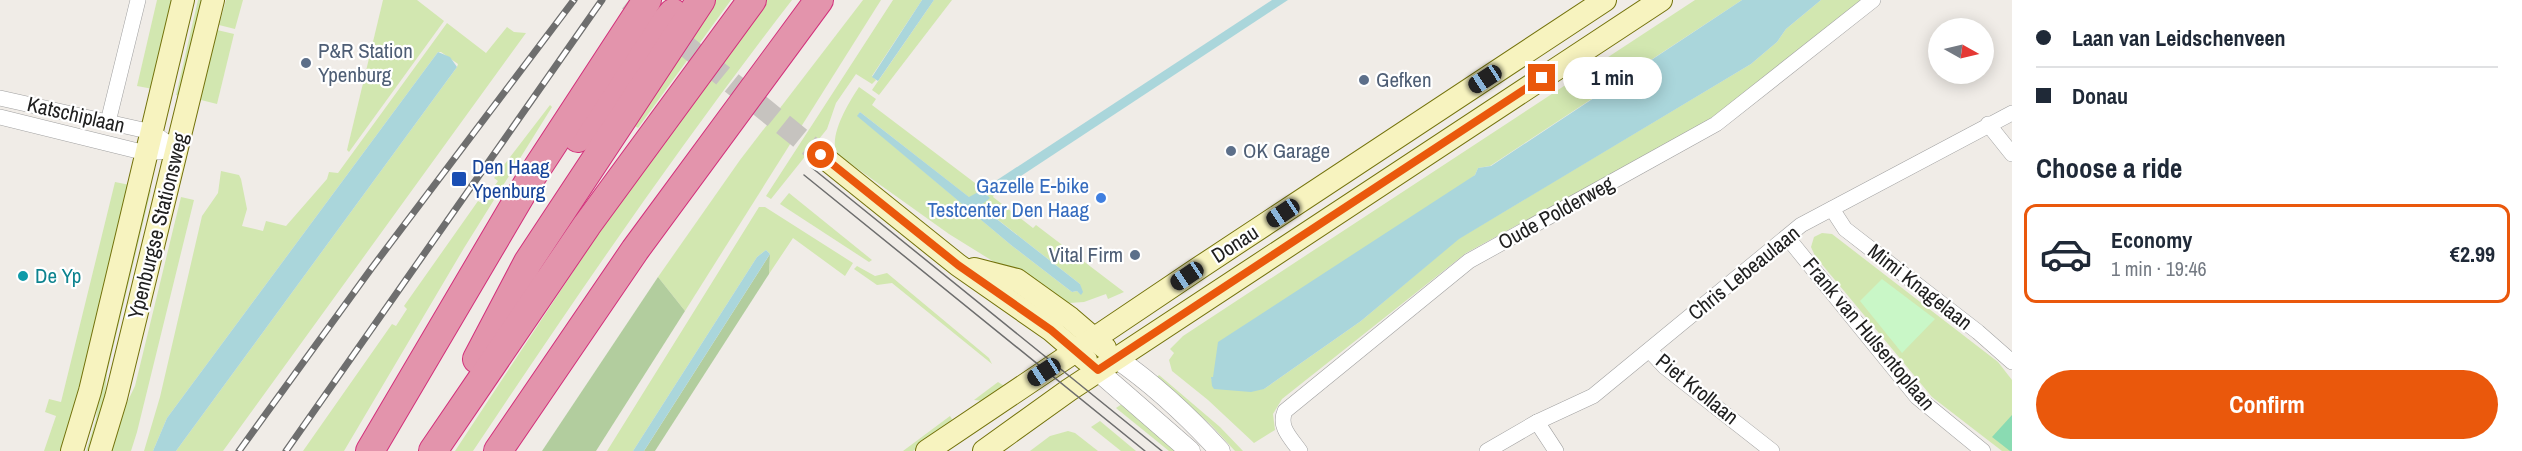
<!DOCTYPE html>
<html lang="en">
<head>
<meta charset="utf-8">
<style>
  body { margin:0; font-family:"Archivo Narrow",sans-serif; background:#f2f2f3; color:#1f2937; height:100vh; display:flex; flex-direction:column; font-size:22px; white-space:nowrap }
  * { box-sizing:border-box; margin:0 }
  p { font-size:20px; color:#747a83 }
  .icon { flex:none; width:33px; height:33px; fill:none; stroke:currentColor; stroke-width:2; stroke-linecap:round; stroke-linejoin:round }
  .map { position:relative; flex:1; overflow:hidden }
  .sheet { display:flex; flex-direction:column; background:#fff; width:510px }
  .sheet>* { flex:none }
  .top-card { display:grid; align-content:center; height:132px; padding:0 24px; background:#fff }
  .needle { width:39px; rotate:98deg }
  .controls { position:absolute; left:1928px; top:18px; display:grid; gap:12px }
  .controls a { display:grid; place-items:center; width:66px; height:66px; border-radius:50%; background:#fff; box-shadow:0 3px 15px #0003; font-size:30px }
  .end { position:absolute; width:27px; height:27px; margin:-14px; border:8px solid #ea580c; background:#fff; box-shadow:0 0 0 3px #fff }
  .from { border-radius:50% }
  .bubble { position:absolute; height:42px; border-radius:21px; background:#fff; box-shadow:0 3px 15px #0003; font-size:20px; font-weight:700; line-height:42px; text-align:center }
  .car { position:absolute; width:18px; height:36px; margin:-18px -9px; border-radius:8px; box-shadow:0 0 4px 2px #0007; background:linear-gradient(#222 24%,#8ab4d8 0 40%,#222 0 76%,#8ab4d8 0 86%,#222 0) }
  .top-card b { display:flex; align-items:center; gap:21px; height:57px; font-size:22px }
  .top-card b+b { border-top:2px solid #e0e1e3 }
  .top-card i { width:15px; height:15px; background:#1f2937 }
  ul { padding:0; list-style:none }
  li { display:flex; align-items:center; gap:18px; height:99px; margin:0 12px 9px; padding:0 12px; border:3px solid transparent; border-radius:12px }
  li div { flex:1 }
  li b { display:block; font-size:22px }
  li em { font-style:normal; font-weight:700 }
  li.selected { border-color:#ea580c }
  li>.icon { width:54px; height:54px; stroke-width:1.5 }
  h2 { padding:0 24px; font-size:27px; line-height:72px }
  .cta { display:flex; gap:12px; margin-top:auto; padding:12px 24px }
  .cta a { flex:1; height:69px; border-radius:36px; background:#ea580c; color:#fff; font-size:24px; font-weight:700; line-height:69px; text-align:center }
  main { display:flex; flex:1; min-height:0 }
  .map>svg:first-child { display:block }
  .grass { fill:#d2e7b0; fill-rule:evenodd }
  .forest { fill:#b2cd9e }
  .park { fill:#c9f7c7 }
  .pitch { fill:#8adbb2 }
  .water { fill:#aad6db }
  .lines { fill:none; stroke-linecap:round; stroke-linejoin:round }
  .secondary-tunnel { stroke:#c6c3bf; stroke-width:22; stroke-dasharray:22 11; stroke-linecap:butt }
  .minor-casing { stroke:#a1a1a1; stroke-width:16 }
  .tertiary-casing { stroke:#a1a1a1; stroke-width:21 }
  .secondary-casing { stroke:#73720b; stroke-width:24 }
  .motorway-casing { stroke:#d2307b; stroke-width:30 }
  .minor { stroke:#fff; stroke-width:15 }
  .tertiary { stroke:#fff; stroke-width:20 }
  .secondary { stroke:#f7f3bf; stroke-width:22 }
  .motorway { stroke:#e394ac; stroke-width:28 }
  .tram { stroke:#6e6e6e; stroke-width:1.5 }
  .rail-casing { stroke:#6e6e6e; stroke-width:7 }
  .rail { stroke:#fff; stroke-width:4.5; stroke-dasharray:14; stroke-linecap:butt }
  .route { stroke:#ea580c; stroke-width:8 }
  .service-dot { fill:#5c6f8a; stroke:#fff; stroke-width:2 }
  .transit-dot { fill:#1a4fb4; stroke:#fff; stroke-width:2 }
  .shop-dot { fill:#3f7fe0; stroke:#fff; stroke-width:2 }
  .culture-dot { fill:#0f9aa8; stroke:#fff; stroke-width:2 }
  .labels { text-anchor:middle; stroke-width:4.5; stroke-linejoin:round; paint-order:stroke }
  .service-label { font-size:21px; fill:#4e5e75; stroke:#fff; text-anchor:start }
  .street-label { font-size:21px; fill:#202020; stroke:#fff }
  .transit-label { font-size:21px; fill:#164399; stroke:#fff; text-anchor:start }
  .shop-label { font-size:21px; fill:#366cbe; stroke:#fff; text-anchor:end }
  .culture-label { font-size:21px; fill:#0d838f; stroke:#fff; text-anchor:start }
</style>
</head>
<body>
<main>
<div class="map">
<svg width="2012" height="451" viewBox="0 0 2012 451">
  <rect width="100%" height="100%" fill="#f0ece7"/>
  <!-- grass -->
  <g class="grass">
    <path d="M157,0H174L153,89L137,86Z"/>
    <path d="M198,0H205L181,96L176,95Z"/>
    <path d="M226,0H243L235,29L219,25Z"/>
    <path d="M383,0H417L444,21L349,152L347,150Z"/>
    <path d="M715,0H731L638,128L630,123Z"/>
    <path d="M766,0H792C679,146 575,298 473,451H455L596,237L691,99Z"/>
    <path d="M863,0H881L685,311L658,277L740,160Z"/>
    <path d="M893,0H922L872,76L876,80L872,84L856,74L836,103L827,129L771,199L766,196Z"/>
    <path d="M934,0H952L879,95L872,90Z"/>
    <path d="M1695,0H1742L1490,166L1478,168L1475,175L1211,380L1264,389L1361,321L1458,239L1751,64L1777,42L1786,29L1821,0H1861L1710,120L1466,253L1282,399L1273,414L1275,430L1254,443L1208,400L1172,371L1169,360L1174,353L1170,349L1183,336Z"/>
    <path d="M447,23L486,53L507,27L514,32L526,33L223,451H176L457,67L458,64L441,52H438L167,418L153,451H144L160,397L202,216L218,193L221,171L239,175L241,179L247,209L242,226L263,231L266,221L286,226L327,179L329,172L338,173Z"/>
    <path d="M213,29L234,34L217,104L197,99Z"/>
    <path d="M859,87L876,99L872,105L979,186L985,182L995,193L993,197L1033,228L1036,225L1124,292L1108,299L1106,294L1084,302L1069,303L1065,306L949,234L837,154C828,136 849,102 859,87ZM860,112L1080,284L1081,294L1077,291L1072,292L1011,245L858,116Z"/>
    <path d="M550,105L552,107L464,248L344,451H303L392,324L396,326L407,309L404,306L478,201L482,203L498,181L494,178Z"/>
    <path d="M115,182L130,185L88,360L61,451H44L56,416L45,412L49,399L61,402Z"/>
    <path d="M145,189L151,190L107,373L104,405L92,451H86L96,419L100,374Z"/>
    <path d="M789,193L872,260L869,262L780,204Z"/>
    <path d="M181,197L194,200L137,432L131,451H109L118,421L135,386Z"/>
    <path d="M759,207H765L853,263L845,276L793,238L769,274L770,254L766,250L757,257L633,451H607Z"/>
    <path d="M1822,233L1832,234L1998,362L2012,380V451H2002L1932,397L1815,256L1811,247L1814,237Z"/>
    <path d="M857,266L875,276L887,273L989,358L992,364L892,283L877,285L854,269Z"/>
    <path d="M1159,375L1220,427L1243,451H1235L1211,425L1157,377Z"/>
    <path d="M998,382L1006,387L983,401L974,400Z"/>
    <path d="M1125,402L1184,451H1169L1116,408Z"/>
    <path d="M950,416L952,419L948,426L913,451H903Z"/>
    <path d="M1100,421L1136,451H1121L1091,427Z"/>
    <path d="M1068,431L1075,433L1098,451H1030L1050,436Z"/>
  </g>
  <!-- forest -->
  <g class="forest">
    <path d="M770,254L769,274L655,451H644Z"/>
    <path d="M658,277L685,311L596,451H542Z"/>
  </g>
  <!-- park -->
  <path class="park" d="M1882,279L1935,319L1902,353L1860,301Z"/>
  <!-- pitch -->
  <path class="pitch" d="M2012,415V451H2010L1992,437Z"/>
  <!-- water -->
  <g class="water">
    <path d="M922,0H934L878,81L872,77Z"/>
    <path d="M1272,0H1288L995,193L988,186Z"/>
    <path d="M1742,0H1821L1786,29L1777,42L1751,64L1459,239L1361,321L1264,389L1251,392L1214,389L1212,386L1211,377H1213L1218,342L1475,175L1478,168L1491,166Z"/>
    <path d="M438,52L450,57L457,67L176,451H153L167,418Z"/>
    <path d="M860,112L969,197L982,190L990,198L980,206L1080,284L1083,292L1081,295L1077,291L1072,292L1011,245L857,116Z"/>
    <path d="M766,250L770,254L644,451H633L757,257Z"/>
  </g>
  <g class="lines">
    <!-- secondary-tunnel -->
    <path class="secondary-tunnel" d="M629,0L821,155"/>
    <!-- minor casing -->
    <g class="minor-casing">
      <g id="minor">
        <path d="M0,98L152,132L178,150"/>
        <path d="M0,117L146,153L178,150"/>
        <path d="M108,122L138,0"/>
        <path d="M1988,124L2012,154"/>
        <path d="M1832,209L1845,229L1978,332L2012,362"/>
        <path d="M1787,237L1917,397L1983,451"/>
        <path d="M1650,351L1665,367L1772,451"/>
        <path d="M1537,422L1556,451"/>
        <path d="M1300,451C1291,438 1278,427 1285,411L1469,261L1716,124L1873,0"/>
        <path d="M1487,451L1537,422L1593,396L1801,225L2012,113"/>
      </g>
    </g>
    <!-- tertiary casing -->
    <g class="tertiary-casing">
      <g id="tertiary">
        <path d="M1116,358C1155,385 1189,417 1220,451"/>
        <path d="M1098,371L1190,451"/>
      </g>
    </g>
    <!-- secondary casing -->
    <g class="secondary-casing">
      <g id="secondary">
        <path d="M821,155L958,265L1051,330L1086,360"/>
        <path d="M974,269L1017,280L1070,318L1105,348"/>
        <path d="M72,451L90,391L183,0"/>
        <path d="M100,451L116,398L213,0"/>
        <path d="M927,451L1202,266L1605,0"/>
        <path d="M984,451L1069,390L1661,0"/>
      </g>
    </g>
    <!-- motorway casing -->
    <g class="motorway-casing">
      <g id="motorway">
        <path d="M578,138L638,53L673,13"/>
        <path d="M477,359L528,262L701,0"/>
        <path d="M370,451L532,176L647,0"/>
        <path d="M433,451L587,225L752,0"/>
        <path d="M498,451L635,250L819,0"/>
      </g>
    </g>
    <!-- minor -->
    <use href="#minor" class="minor"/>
    <!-- tertiary -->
    <use href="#tertiary" class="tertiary"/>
    <!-- secondary -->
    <use href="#secondary" class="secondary"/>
    <!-- motorway -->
    <use href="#motorway" class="motorway"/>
    <!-- tram -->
    <g class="tram">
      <path d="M811,167L1162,451"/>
      <path d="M804,175L1145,451"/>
    </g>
    <!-- rail casing -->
    <g class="rail-casing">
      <g id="rail">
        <path d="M239,451L371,269L574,0"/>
        <path d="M286,451L602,0"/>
      </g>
    </g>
    <!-- rail -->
    <use href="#rail" class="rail"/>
  </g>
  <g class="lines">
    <!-- route -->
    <path class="route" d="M821,155L958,265L1051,330L1098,370L1542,78"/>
  </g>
  <!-- markers -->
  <g class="service-dot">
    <circle cx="306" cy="63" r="6"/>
    <circle cx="1364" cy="80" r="6"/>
    <circle cx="1231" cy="151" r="6"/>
    <circle cx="1135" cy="255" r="6"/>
  </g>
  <rect class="transit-dot" x="451" y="171" width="16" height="16" rx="3"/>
  <circle class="shop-dot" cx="1101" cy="198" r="6"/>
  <circle class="culture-dot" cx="23" cy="276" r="6"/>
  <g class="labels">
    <!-- service labels -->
    <g class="service-label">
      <text x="318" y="58">P&amp;R Station<tspan x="318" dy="24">Ypenburg</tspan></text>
      <text x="1376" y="87">Gefken</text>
      <text x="1243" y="158">OK Garage</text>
      <text x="1123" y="262" text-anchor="end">Vital Firm</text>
    </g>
    <!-- street labels -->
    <g class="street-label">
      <text transform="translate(76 115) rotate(13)" y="7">Katschiplaan</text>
      <text transform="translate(1556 213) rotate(-29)" y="7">Oude Polderweg</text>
      <text transform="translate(158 226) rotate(-76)" y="7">Ypenburgse Stationsweg</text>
      <text transform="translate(1235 244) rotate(-33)" y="7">Donau</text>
      <text transform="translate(1744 273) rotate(-39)" y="7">Chris Lebeaulaan</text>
      <text transform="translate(1920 287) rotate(38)" y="7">Mimi Knagelaan</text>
      <text transform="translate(1869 334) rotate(50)" y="7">Frank van Hulsentoplaan</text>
      <text transform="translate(1697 389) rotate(39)" y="7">Piet Krollaan</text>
    </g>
    <!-- transit labels -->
    <g class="transit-label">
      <text x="472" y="174">Den Haag<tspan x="472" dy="24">Ypenburg</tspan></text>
    </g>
    <!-- shop labels -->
    <g class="shop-label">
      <text x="1089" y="193">Gazelle E-bike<tspan x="1089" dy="24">Testcenter Den Haag</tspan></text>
    </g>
    <!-- culture labels -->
    <g class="culture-label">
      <text x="35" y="283">De Yp</text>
    </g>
  </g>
</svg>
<div class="controls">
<a><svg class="needle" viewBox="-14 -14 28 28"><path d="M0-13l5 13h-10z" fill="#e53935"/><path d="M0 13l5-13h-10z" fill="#747a83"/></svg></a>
</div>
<i class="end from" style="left:821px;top:155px"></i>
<i class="end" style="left:1542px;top:78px"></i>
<div class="bubble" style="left:1563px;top:57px;width:99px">1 min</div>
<i class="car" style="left:1485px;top:79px;rotate:237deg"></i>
<i class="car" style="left:1283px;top:213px;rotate:236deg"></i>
<i class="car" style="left:1187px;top:276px;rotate:236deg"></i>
<i class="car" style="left:1044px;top:372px;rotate:237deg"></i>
</div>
<section class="sheet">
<div class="top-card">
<b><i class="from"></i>Laan van Leidschenveen</b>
<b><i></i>Donau</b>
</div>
<h2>Choose a ride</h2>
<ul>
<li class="selected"><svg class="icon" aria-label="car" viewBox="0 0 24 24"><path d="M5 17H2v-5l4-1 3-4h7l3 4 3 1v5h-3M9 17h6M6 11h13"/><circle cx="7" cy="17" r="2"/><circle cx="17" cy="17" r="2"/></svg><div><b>Economy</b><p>1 min · 19:46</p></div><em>€2.99</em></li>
</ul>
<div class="cta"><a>Confirm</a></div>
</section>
</main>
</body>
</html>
